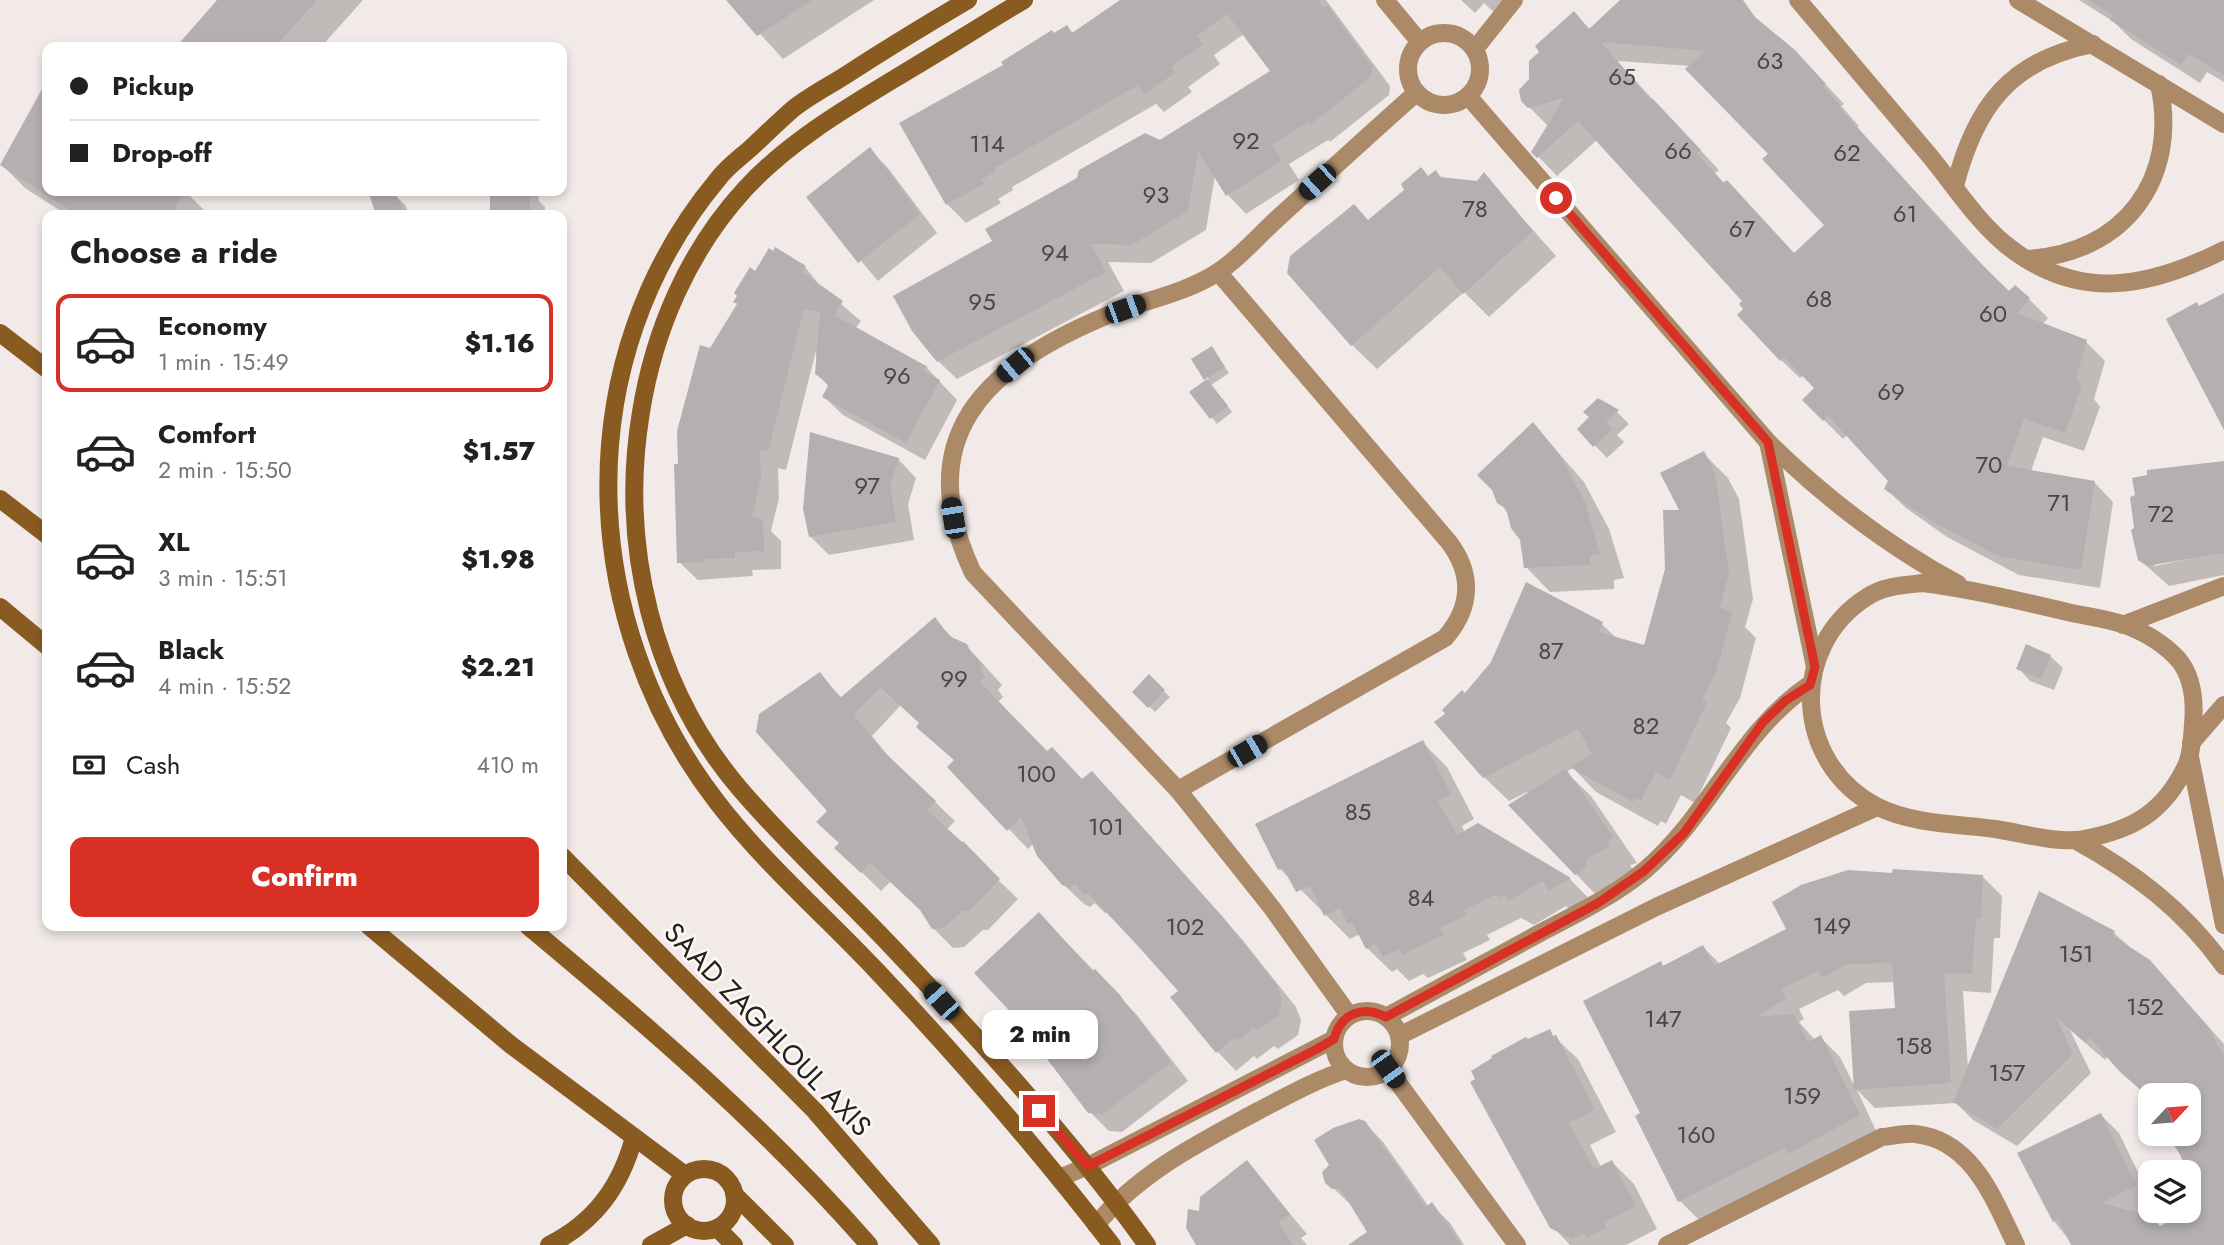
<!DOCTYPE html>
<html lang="en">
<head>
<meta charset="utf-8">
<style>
  body { margin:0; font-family:Jost,sans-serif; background:#f6f6f6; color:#202124; height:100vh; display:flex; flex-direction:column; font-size:26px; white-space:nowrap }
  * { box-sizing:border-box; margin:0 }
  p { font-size:23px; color:#757577 }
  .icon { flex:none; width:38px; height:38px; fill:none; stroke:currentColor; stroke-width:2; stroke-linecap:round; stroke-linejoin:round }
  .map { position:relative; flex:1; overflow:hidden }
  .details { position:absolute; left:42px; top:210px; width:525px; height:721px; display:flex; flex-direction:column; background:#fff; border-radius:14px; box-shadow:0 4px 10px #0003 }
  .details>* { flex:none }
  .hud { position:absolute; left:42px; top:42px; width:525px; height:154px; border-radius:14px; box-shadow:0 4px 10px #0003; display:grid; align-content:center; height:154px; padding:0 28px; background:#fff }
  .needle { width:46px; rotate:64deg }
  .buttons { position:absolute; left:2138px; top:1083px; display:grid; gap:14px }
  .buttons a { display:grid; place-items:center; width:63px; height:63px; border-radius:14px; background:#fff; box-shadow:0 4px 10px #0003; font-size:35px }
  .end { position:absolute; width:32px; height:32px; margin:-16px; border:9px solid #d93025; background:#fff; box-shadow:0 0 0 4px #fff }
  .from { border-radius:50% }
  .bubble { position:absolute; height:49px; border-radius:14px; background:#fff; box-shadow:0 4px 10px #0003; font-size:23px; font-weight:800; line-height:49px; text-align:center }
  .car { position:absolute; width:21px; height:42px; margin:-21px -10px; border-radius:9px; box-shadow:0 0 5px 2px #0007; background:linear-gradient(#222 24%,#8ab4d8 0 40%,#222 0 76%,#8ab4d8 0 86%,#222 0) }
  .hud b { display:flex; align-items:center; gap:24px; height:66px; font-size:26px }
  .hud b+b { border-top:2px solid #e0e0e0 }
  .hud i { width:18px; height:18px; background:#202124 }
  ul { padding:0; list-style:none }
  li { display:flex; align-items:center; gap:21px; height:98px; margin:0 14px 10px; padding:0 14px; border:4px solid transparent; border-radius:14px }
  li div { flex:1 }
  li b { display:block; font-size:26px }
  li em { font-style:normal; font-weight:800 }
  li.current { border-color:#d93025 }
  li>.icon { width:63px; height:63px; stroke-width:1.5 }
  h2 { padding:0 28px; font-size:32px; line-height:84px }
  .pay { display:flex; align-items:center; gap:18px; height:77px; padding:0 28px; font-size:26px }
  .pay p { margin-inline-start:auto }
  .action { display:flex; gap:14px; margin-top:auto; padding:14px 28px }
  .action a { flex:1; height:80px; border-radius:14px; background:#d93025; color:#fff; font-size:28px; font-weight:800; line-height:80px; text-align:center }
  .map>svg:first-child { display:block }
  .shadow { fill:#0003; fill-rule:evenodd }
  .building { fill:#b5afb2; fill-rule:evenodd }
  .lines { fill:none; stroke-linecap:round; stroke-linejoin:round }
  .street { stroke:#ac8a68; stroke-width:18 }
  .secondary { stroke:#8a5b21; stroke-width:18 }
  .route { stroke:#d93025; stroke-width:9 }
  .labels { text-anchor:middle; stroke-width:5; stroke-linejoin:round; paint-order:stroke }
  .number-label { font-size:24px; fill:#484545 }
  .street-label { font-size:28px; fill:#242221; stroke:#fef8f5 }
</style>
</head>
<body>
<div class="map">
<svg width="2224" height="1245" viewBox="0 0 2224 1245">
  <rect width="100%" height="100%" fill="#f1eae8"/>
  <!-- shadow -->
  <g class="shadow">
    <path d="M219,0H363L321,47H178Z"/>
    <path d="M729,0H874L783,59Z"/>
    <path d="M1123,0H1326L1390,86L1389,95L1330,142L1328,140L1289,164L1299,180L1246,214L1228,195L1215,175L1206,230L1151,263L1108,262L1124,291L957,379L938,361L994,242L1272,71L1244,34L1214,55L1220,64L1188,87L1192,92L1164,112L1156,104L1012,187L1013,190L998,199L1001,203L966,223L947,204L1005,66L1067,27L1074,34Z"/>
    <path d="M1461,0H1515L1499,17L1484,3L1475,13Z"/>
    <path d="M1622,0H1735L1814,72L1844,104L1841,106L1859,126L1857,127L2009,294L2029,299L2048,318L2042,325L2086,342L2105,361L2094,399L2100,407L2084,451L2043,437L2031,471L2094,482L2113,502L2100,588L2019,575L1947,537L1906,508L1886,489L1890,481L1847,435L1843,439L1824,420L1817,388L1804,375L1800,378L1781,360L1746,309L1744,301L1598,139L1557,176L1533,151L1549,127L1529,107L1531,80L1542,52L1573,13L1591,30ZM1617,61L1691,66L1771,154L1826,225L1794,255L1725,184L1715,173L1719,170Z"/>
    <path d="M2079,0H2224V82L2207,72L2200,83L2131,39L2114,22Z"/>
    <path d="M47,84V191H185L209,215H67L25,188L1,164Z"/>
    <path d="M869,149L888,168L937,233L878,281L808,198Z"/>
    <path d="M1436,172L1443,179L1478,183L1484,175L1556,256L1489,317L1464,292L1377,369L1352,345L1369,222Z"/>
    <path d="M491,191H537L539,201L545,207V215H487L491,207Z"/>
    <path d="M393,193L405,205L410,215H377L372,201Z"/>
    <path d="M562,238L567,244L562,256Z"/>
    <path d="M805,267L822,288L861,321L855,329L927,368L957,400L925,460L843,415L824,397L829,387L817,374L816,351L786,470L778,468L779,498L771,531L781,541V569L752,570L753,576L698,580L679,562L680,466L711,350L756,273Z"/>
    <path d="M1212,348L1229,373L1211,385L1232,412L1217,424L1191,392L1208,381Z"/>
    <path d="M1598,401L1617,412L1629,424L1617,435L1624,442L1607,458L1579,429L1591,417Z"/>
    <path d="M1533,424L1584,482L1609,529L1624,578L1614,580V589L1550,592L1526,567L1522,539L1494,490Z"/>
    <path d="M1703,453L1728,478L1739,499L1753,599L1745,627L1756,638L1740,698L1726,723L1731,728L1695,803L1681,795L1666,824L1661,821L1658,826L1596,792L1573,768L1566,772L1591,796L1637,863L1630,865L1634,871L1611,883L1609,894L1600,899L1576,874L1527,792L1509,801L1484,777L1448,715L1465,695L1602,624L1617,639L1646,647L1681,511Z"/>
    <path d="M898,459L916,478L908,504L914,540L829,555L810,536Z"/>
    <path d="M2224,463V549L2154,563V566L2224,552V575L2169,586L2139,559Z"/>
    <path d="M935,620L956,641L966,645L1002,685L998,690L1003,697L998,702L1047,754L1083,781L1111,792L1241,938L1296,1007L1301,1020L1298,1035L1278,1049L1274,1046L1257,1059L1254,1056L1236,1071L1217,1051L1180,991L1108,912L1105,913L1095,903L1090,907L1084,904L1063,884L1034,843L1028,849L949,767L955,761L918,727L921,724L901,705L872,736L896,765L955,821L946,830L1018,899L988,930H983L964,947L953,948L933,928L924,912L891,881L881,891L837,848L840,844L830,811L819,674L842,698Z"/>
    <path d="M2050,656L2063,668L2054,690L2030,681L2018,668Z"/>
    <path d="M1149,677L1170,697L1155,712L1134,692Z"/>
    <path d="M1423,743L1447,767L1474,819L1462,826L1465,833L1478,825L1570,879L1593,903L1574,914L1566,906L1534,925L1521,918L1487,935L1490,940L1463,953L1467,960L1428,978L1423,974L1409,981L1397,969L1392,972L1367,948L1360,934L1350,939L1280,869Z"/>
    <path d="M1982,876L2002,896L2000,938H1994L1991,993L1963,991L1968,1069L2040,893L2114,933L2168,981L2224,1044V1245H2073L2054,1221L2101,1115L2119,1133L2151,1199V1206L2135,1214L2160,1228L2189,1211L2196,1184L2182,1156L2165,1134H2189V1096H2151V1104L2145,1092L2109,1055L2105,1060L2070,1030L2091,1073L2017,1146L1973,1120L1956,1103L1875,1108L1857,1090L1878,1135L1699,1220L1680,1201L1643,1114L1660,963L1664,967L1703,947L1720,964ZM1895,982L1897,1009L1856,1089L1840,1057L1820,1037L1815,1040L1799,1022L1804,1019L1799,1009L1838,990L1844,996L1866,983Z"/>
    <path d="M1039,914L1137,1015L1188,1081L1122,1132L1109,1131L1090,1112L1050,1052Z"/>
    <path d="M1549,1032L1578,1059L1616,1132L1590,1145L1601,1167L1612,1162L1634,1184L1657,1229L1626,1245H1570L1552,1226L1528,1041Z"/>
    <path d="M1364,1122L1383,1142L1429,1207L1432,1205L1450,1223L1464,1245H1369V1233L1352,1206L1327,1182Z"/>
    <path d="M1247,1163L1307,1234L1301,1238L1307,1245H1198L1200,1213Z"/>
  </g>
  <!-- building -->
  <g class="building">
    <path d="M217,0H317L275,47H176Z"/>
    <path d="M726,0H812L757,36Z"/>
    <path d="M1120,0H1319L1323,7L1327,5L1372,66L1371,77L1310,125L1308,122L1272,145L1282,161L1226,196L1198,151L1188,211L1132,245L1091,244L1106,272L937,362L912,331L893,296L992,241L985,229L1077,178L1079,170L1145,133L1160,140L1270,71L1227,14L1197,36L1203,45L1171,67L1175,73L1144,94L1138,85L995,168L996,171L981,180L984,184L946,205L899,123L1003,65L1001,62L1052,30L1054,33L1067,25L1072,33Z"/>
    <path d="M1620,0H1743L1755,17L1795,50L1826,84L1823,86L1841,106L1839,107L1963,246L2009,291L2015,285L2030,298L2017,313L2087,340L2076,379L2082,386L2065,433L2024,419L2007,466L2095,481L2081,570L1998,556L1926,518L1884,489L1888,481L1828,416L1823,421L1802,400L1814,388L1784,357L1780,361L1737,315L1743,309L1739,304L1742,301L1578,121L1537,158L1531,152L1564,98L1528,108L1521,101L1519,90L1529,79V61L1539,52L1535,46L1574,11L1589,29ZM1601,42L1705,51L1685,69L1768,154L1762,159L1824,225L1794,253L1727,180L1723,183L1697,153L1701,150L1653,99L1651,100Z"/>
    <path d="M2088,0H2224V75L2188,54L2181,65L2110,20L2113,15Z"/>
    <path d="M47,80V191H185L171,215H77L0,165Z"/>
    <path d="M870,147L920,214L858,263L806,197Z"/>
    <path d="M1421,167L1428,176L1436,170L1440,177L1477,181L1484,172L1533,231L1463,294L1440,267L1351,346L1287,273L1290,256L1354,204L1368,220L1404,190L1401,184Z"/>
    <path d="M368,191H394L405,215H376Z"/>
    <rect x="490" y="191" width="40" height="24"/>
    <path d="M775,247L806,266L802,272L843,301L834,315L928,367L922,370L940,380L906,443L822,397L829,384L815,374L820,312L804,309L768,452L760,450L761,478L752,516L763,520L764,551L735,552V558L705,559V562L677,563L674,464H678L677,431L700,345L710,348L737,304L733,302L737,296L734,293L750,267L755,271L769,248L773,251Z"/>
    <path d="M2224,293V430L2166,319L2197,302L2199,306Z"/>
    <path d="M1212,346L1225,367L1204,380L1191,359Z"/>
    <path d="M1207,379L1228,406L1210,419L1189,392Z"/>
    <path d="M1598,398L1619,410L1606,422L1613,429L1593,447L1577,429L1589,417L1583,412Z"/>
    <path d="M1533,422L1560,455L1585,502L1600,554L1590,556V565L1524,568L1520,540L1511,528L1506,509L1497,503L1492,490L1477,475Z"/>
    <path d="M810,432L899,458L890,485L896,522L809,537L803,509Z"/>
    <path d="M1704,451L1715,473L1729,573L1720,608L1732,612L1716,673L1702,699L1707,702L1670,780L1656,772L1641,800L1636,798L1633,802L1570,767L1592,754L1578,729L1483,778L1434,722L1445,714L1442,710L1462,690L1465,693L1491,662L1526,582L1603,622L1599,632L1644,645L1665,569L1663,510H1679L1660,473Z"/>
    <path d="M2224,461V553L2147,566L2138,560L2131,530L2134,528L2130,497L2135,495L2132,478L2147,475V470Z"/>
    <path d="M935,617L949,636L967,644L971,653L983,665L980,669L985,677L980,682L1008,711L1047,751L1052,747L1082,779L1092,771L1222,916L1277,985L1282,999L1279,1015L1257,1031L1254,1027L1237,1041L1234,1038L1216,1053L1170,997L1178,991L1138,946L1088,893L1084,895L1075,884L1070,888L1062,885L1037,856L1021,817L1007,831L947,767L954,760L916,727L919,723L880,687L854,715L881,749L936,801L927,810L962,842L963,841L1000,879L969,911H963L944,928L932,929L920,910L870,863L861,873L834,848L839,843L816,822L827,811L756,732L759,714L820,672L840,698Z"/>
    <path d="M2026,644L2051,655L2042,679L2016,669Z"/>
    <path d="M1149,674L1165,690L1148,708L1132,692Z"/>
    <path d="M1423,740L1451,794L1438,801L1457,835L1478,823L1571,878L1548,891L1543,881L1508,901L1504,895L1499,898L1497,894L1464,910L1467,915L1440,928L1443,935L1402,955L1399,949L1383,957L1376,943L1366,949L1352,922L1348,924L1340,908L1324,916L1310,886L1296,892L1283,868L1278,870L1255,824Z"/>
    <path d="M1566,769L1614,838L1607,841L1610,846L1587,859L1585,869L1575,875L1508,805Z"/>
    <path d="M1893,869L1983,875L1981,919H1976L1972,974L1944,973L1951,1083L1854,1090L1849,1011L1895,1008L1892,963L1846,964L1823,978L1818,971L1781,989L1786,999L1755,1017L1794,1014L1808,1042L1821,1035L1860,1115L1788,1154L1785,1148L1678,1202L1635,1116L1640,1113L1583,1001L1661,961L1663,966L1703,945L1714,966L1786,929L1772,902L1801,885L1848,870L1892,873Z"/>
    <path d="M2039,891L2115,931L2113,936L2150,960L2209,1028L2224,1057V1245H2071L2058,1219L2053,1222L2017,1153L2101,1113L2136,1186L2101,1203L2150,1216L2160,1226L2189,1211V1172L2169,1134H2189V1096H2151V1099L2120,1072L2090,1038L2085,1042L2056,1017L2073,1054L1997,1129L1953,1102Z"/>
    <path d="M1039,912L1092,971L1095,969L1119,994L1171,1062L1103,1114L1088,1113L1044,1055L1048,1052L974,973Z"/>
    <path d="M1550,1029L1553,1036L1556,1035L1595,1110L1569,1123L1594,1169L1612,1160L1636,1206L1604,1223L1606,1228L1586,1238L1584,1233L1572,1239L1550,1228L1470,1082L1475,1079L1471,1071L1492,1058L1491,1056L1526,1037L1528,1039Z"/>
    <path d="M1359,1119L1365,1121L1426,1207L1432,1202L1461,1245H1348L1367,1232L1340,1188L1332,1189L1325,1183L1322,1172L1329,1165L1314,1140L1333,1128Z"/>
    <path d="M1247,1160L1290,1214L1278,1223L1293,1245H1196L1186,1228L1188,1209L1199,1211L1200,1197Z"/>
  </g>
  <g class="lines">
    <!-- street -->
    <g class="street">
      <path d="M1385,0L1419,41"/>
      <path d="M1798,0C1842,52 1885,103 1929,155C1953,184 1976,220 2005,244C2077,303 2148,288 2224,250"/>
      <path d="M2018,0L2224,124"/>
      <circle cx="1444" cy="69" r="36"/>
      <path d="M1475,49L1514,0"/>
      <path d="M1468,96L1768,442C1826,499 1886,545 1958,584"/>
      <path d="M1955,186C1975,107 2010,60 2093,44"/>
      <path d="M2026,259C2124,254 2180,179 2159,84"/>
      <path d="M1768,442L1815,667"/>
      <path d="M1923,583C1970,589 2016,600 2063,611C2083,616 2105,618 2125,625C2144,632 2164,644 2178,659C2193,677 2195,702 2193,724C2192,738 2192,753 2186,766C2164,812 2133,830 2084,839C2057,844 2023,833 1995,829C1957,824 1911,824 1876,806C1794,763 1788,647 1867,597C1883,586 1904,585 1923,583Z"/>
      <path d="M2123,625L2224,586"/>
      <path d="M2191,743L2224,705"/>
      <path d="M2190,757L2224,925"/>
      <path d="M1178,790L1445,638C1472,607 1473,573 1448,541L1218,272"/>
      <path d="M2075,840C2135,873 2184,910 2224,966"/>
      <circle cx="1367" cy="1044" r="33"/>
      <path d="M1349,1015L1272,908L1178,790L973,573C909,438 985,366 1106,316C1141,301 1183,294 1215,274C1238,260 1258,236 1278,218C1324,176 1370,134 1416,93"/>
      <path d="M1386,1017C1437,989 1489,961 1540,933C1576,914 1614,896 1645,870C1709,816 1739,732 1809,685"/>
      <path d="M1399,1036L1656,907L1877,807"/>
      <path d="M1388,1069L1517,1245"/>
      <path d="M1059,1178L1088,1166L1334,1039"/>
      <path d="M1096,1225C1140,1172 1199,1143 1258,1111C1287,1096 1315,1080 1346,1070"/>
      <path d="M1667,1245L1882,1137C1893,1136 1905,1133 1915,1134C1973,1140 1994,1200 2016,1245"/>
    </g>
    <!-- secondary -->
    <g class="secondary">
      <path d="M968,0C927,24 886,49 846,75C829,86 809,96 793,109C779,121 766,134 752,147C741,157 727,167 718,179C568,359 576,619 717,802C764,863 822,913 875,969C958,1057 1038,1149 1112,1245"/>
      <path d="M1024,0C987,22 951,45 914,67C855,103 792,138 745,189C688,251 654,331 641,412C619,544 652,686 740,789C787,844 841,893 891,946C981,1041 1071,1139 1147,1245"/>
      <path d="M0,333L47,369"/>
      <path d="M0,499L47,535"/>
      <path d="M0,607L47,646"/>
      <path d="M562,856L815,1111L931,1245"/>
      <path d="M369,926L511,1045L685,1175"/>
      <path d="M528,926C648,1026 765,1126 869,1245"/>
      <circle cx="704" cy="1200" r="31"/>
      <path d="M734,1194L785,1245"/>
      <path d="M717,1228L734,1245"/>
      <path d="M549,1245C595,1222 621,1186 634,1137"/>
      <path d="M651,1245L687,1225"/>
    </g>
  </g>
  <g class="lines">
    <!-- route -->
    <path class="route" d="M1039,1111L1088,1166L1317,1049L1334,1039C1341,1013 1363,1005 1386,1017L1598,903L1644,871L1684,833L1763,722L1785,701L1810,685L1815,667L1768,442L1556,198"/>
  </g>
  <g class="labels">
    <!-- number labels -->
    <g class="number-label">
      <text x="1770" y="69">63</text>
      <text x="1622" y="85">65</text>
      <text x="1246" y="149">92</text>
      <text x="987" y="152">114</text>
      <text x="1678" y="159">66</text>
      <text x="1847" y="161">62</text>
      <text x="1156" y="203">93</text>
      <text x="1475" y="217">78</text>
      <text x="1905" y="222">61</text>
      <text x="1742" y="237">67</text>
      <text x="1055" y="261">94</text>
      <text x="1819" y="307">68</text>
      <text x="982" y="310">95</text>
      <text x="1993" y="322">60</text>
      <text x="897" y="384">96</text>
      <text x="1891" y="400">69</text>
      <text x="1989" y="473">70</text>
      <text x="867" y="494">97</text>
      <text x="2059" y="511">71</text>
      <text x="2161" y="522">72</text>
      <text x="1551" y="659">87</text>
      <text x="954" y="687">99</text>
      <text x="1646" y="734">82</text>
      <text x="1036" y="782">100</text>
      <text x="1358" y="820">85</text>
      <text x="1106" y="835">101</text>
      <text x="1421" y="906">84</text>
      <text x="1832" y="934">149</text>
      <text x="1185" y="935">102</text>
      <text x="2076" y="962">151</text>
      <text x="2145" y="1015">152</text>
      <text x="1663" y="1027">147</text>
      <text x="1914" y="1054">158</text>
      <text x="2007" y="1081">157</text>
      <text x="1802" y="1104">159</text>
      <text x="1696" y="1143">160</text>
    </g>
    <!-- street labels -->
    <g class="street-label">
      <text transform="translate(768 1029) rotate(46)" y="10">SAAD ZAGHLOUL AXIS</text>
    </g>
  </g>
</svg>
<div class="buttons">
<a><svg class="needle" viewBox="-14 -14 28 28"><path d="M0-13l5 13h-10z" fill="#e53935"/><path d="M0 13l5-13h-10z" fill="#757577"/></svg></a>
<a><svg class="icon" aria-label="layers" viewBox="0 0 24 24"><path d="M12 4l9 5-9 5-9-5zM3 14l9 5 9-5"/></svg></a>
</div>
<i class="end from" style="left:1556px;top:198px"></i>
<i class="end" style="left:1039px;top:1111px"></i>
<div class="bubble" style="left:982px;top:1010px;width:116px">2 min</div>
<i class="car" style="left:1317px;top:182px;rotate:228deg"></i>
<i class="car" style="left:1125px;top:309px;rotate:70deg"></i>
<i class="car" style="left:1015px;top:365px;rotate:230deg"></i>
<i class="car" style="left:953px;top:518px;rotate:351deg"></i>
<i class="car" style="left:1247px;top:751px;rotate:60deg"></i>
<i class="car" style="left:941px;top:1001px;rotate:318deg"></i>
<i class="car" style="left:1388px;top:1069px;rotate:144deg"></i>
<div class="hud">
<b><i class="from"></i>Pickup</b>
<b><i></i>Drop-off</b>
</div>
<section class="details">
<h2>Choose a ride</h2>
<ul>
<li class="current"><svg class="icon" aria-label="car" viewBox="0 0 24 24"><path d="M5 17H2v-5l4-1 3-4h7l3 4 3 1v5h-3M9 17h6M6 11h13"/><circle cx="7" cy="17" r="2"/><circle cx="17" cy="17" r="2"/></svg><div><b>Economy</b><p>1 min · 15:49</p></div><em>$1.16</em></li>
<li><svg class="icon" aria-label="car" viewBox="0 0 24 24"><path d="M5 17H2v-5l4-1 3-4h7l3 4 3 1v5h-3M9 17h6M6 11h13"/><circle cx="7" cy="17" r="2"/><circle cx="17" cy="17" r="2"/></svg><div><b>Comfort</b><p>2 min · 15:50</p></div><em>$1.57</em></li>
<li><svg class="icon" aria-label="car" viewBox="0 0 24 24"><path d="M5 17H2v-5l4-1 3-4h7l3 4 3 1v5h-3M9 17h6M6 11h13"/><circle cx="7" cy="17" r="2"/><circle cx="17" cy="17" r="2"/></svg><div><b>XL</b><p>3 min · 15:51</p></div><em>$1.98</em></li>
<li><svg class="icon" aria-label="car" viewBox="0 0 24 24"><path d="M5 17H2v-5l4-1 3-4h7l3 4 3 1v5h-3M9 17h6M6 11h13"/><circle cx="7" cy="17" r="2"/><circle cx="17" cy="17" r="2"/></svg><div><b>Black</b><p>4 min · 15:52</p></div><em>$2.21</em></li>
</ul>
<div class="pay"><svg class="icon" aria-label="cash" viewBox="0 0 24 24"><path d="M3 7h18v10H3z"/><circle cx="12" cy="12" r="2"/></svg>Cash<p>410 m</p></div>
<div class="action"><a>Confirm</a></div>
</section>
</div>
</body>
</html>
